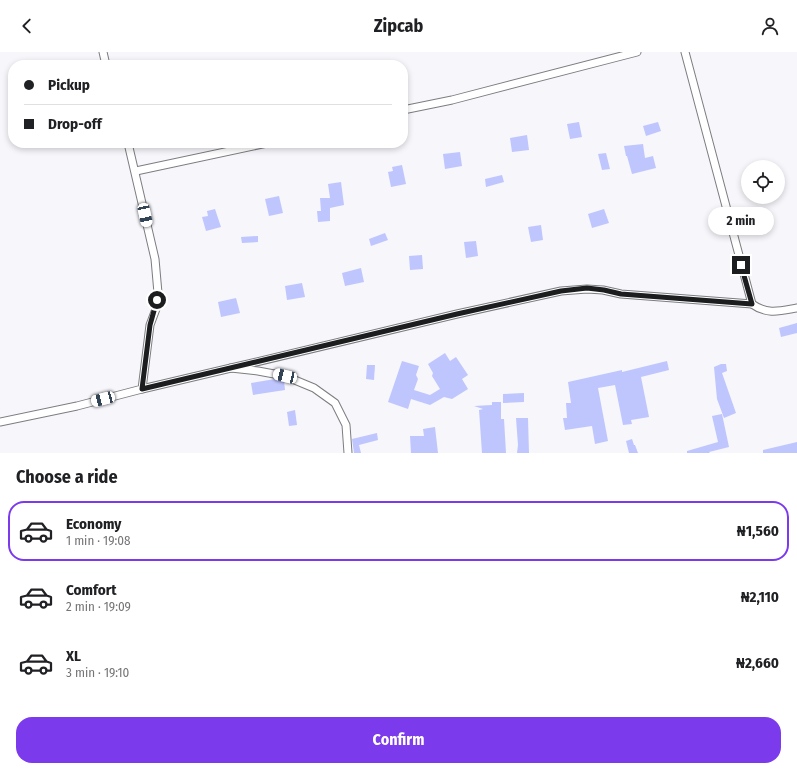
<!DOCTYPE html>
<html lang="en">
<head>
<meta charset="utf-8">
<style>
  body { margin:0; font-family:"Fira Sans Condensed",sans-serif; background:#f6f6f6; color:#202124; height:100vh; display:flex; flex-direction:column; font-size:15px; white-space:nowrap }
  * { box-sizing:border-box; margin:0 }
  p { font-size:13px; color:#757577 }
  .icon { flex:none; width:22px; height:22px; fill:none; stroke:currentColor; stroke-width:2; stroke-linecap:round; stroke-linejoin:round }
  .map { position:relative; height:401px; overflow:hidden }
  .drawer { display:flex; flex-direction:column; background:#fff; flex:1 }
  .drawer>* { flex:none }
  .guide { position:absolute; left:8px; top:8px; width:400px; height:88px; border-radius:16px; box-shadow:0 2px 6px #0003; display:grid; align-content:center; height:88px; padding:0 16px; background:#fff }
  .fabs { position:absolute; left:741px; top:108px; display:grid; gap:8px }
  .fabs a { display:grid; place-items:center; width:44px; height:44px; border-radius:50%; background:#fff; box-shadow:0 2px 6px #0003; font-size:20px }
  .end { position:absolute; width:18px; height:18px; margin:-9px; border:5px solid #1c1d1e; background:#fff; box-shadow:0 0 0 2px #fff }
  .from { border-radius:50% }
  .bubble { position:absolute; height:28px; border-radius:14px; background:#fff; box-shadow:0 2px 6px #0003; font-size:13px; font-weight:700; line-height:28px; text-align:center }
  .car { position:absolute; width:12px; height:24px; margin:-12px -6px; border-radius:5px; box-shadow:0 0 3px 1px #0007; background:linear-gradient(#fff 24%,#345 0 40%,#fff 0 76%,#345 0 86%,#fff 0) }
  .guide b { display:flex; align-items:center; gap:14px; height:38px; font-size:15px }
  .guide b+b { border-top:1px solid #e0e0e0 }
  .guide i { width:10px; height:10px; background:#202124 }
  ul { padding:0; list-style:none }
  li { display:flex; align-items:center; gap:12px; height:60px; margin:0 8px 6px; padding:0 8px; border:2px solid transparent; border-radius:16px }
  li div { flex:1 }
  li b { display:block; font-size:15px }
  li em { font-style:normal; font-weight:700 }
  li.current { border-color:#7c3aed }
  li>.icon { width:36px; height:36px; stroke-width:1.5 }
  h2 { padding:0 16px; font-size:18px; line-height:48px }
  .cta { display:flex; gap:8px; margin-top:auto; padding:8px 16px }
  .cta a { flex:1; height:46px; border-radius:16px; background:#7c3aed; color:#fff; font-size:16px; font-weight:700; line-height:46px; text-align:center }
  header { display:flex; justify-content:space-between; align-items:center; height:52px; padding:0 16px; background:#fff; font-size:18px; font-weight:700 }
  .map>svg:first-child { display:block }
  .building { fill:#bfc6fe }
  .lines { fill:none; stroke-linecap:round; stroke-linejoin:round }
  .minor-casing { stroke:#7c7d81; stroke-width:9 }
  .minor { stroke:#fff; stroke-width:7 }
  .route { stroke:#1c1d1e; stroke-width:5 }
</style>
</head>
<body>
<header><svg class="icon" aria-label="back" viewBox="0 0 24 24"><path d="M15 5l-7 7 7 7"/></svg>Zipcab<svg class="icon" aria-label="person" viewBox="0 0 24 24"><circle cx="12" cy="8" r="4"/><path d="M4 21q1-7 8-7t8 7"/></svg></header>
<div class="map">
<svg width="797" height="401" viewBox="0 0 797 401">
  <rect width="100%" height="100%" fill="#f6f6fb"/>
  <!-- building -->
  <g class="building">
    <path d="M579,70L582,85L570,87L567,72Z"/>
    <path d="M658,70L661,79L646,84L643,74Z"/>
    <path d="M527,83L529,98L512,100L510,86Z"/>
    <path d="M643,92L645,106L653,104L656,116L632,122L627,104H626L624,94Z"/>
    <path d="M460,100L462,114L445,117L443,102Z"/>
    <path d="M606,101L610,117L602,118L598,102Z"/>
    <path d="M402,113L406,132L391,135L388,120L393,119L392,115Z"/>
    <path d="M502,123L504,130L486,135L485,127Z"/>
    <path d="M341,130L344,153L330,156V169L318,170L317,159H321L320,146H330L328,132Z"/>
    <path d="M279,144L283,161L269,164L265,147Z"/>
    <path d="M215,157L221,175L206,179L202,165L208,164L207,159Z"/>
    <path d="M604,157L609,171L592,176L588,162Z"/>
    <path d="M541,173L543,188L531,190L528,175Z"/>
    <path d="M385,181L388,188L371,194L369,187Z"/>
    <path d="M258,184V190L242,191L241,185Z"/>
    <path d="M476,189L478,204L466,206L464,190Z"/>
    <path d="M422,203L423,217L410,218L409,204Z"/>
    <path d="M361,216L364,230L345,234L342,221Z"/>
    <path d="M302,231L305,245L287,248L285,234Z"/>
    <path d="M236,246L240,261L221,265L218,250Z"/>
    <path d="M797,271V281L781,285L779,276Z"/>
    <path d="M445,301L450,309L456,305L468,323L462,327L468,337L452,347L444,345L430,353L411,347L408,357L388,350L402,309L419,314L416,323L418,327L414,338L430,343L440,337L432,324L433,321L428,312Z"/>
    <path d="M667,309L669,318L641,325L649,365L631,368L632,372L623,373L615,333L598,336L608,389L595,392L592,374L565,378L563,366H567L566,351H571L568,330L622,318V320Z"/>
    <path d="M721,312H726L727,319L722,321L736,361L724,366L717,347L714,315Z"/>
    <path d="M367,313H375L374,328L366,327Z"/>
    <path d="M275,327L284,329L285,338L253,343L251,331Z"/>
    <path d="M524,341V350L503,351V342Z"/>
    <path d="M492,350H501V367H504L506,401H482L479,358L483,357L474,354L492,353Z"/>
    <path d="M295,358L297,373L289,374L287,360Z"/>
    <path d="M722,362L729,395L709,400L710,401H687V399L718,390L712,364Z"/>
    <path d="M516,366H528L529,401H517L518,393Z"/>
    <path d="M435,375L438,401H411L410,384H424L423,377Z"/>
    <path d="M377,381L378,388L359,393L361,401H354L352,387Z"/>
    <path d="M632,387L634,393H635L638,401H629L626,389Z"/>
    <path d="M797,390V401H763V398Z"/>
  </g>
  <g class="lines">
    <!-- minor casing -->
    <g class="minor-casing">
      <g id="minor">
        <path d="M103,0L106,13"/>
        <path d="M685,0L752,252C767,263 780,259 797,256"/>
        <path d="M403,58L452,48L637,0"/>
        <path d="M136,119L267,91"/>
        <path d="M231,316L457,262L561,239L587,237L603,238L621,242L752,252"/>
        <path d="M142,337L231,316L258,319L285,324L314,336L335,351L346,373L348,401"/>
        <path d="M0,370L77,354L142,337L150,273L156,257L158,241L155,207L128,91"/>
      </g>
    </g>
    <!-- minor -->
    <use href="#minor" class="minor"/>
  </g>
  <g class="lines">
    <!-- route -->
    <path class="route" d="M157,248L150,273L142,337L457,262L561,239L587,236L604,238L621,242L752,252L741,213"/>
  </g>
</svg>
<div class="fabs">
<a><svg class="icon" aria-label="locate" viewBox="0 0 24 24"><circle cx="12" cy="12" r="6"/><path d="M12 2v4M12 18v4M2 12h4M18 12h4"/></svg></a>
</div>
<i class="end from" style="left:157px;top:248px"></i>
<i class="end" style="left:741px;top:213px"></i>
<div class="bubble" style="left:708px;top:155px;width:66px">2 min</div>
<i class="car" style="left:145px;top:163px;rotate:168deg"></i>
<i class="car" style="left:285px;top:324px;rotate:283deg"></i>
<i class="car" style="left:103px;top:347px;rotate:255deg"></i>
<div class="guide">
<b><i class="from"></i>Pickup</b>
<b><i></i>Drop-off</b>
</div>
</div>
<section class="drawer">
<h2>Choose a ride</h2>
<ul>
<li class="current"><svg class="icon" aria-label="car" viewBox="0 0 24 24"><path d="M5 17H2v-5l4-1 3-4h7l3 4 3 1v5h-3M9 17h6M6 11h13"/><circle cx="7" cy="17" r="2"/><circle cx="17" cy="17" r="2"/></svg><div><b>Economy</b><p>1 min · 19:08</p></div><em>₦1,560</em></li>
<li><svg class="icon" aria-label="car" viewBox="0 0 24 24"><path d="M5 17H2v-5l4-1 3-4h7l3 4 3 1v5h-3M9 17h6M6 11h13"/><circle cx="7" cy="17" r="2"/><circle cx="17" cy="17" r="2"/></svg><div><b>Comfort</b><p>2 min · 19:09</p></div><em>₦2,110</em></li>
<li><svg class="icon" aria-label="car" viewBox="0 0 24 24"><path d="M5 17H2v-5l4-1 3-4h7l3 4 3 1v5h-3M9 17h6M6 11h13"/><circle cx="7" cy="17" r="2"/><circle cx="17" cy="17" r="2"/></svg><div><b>XL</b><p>3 min · 19:10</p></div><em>₦2,660</em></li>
</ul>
<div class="cta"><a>Confirm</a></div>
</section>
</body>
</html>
